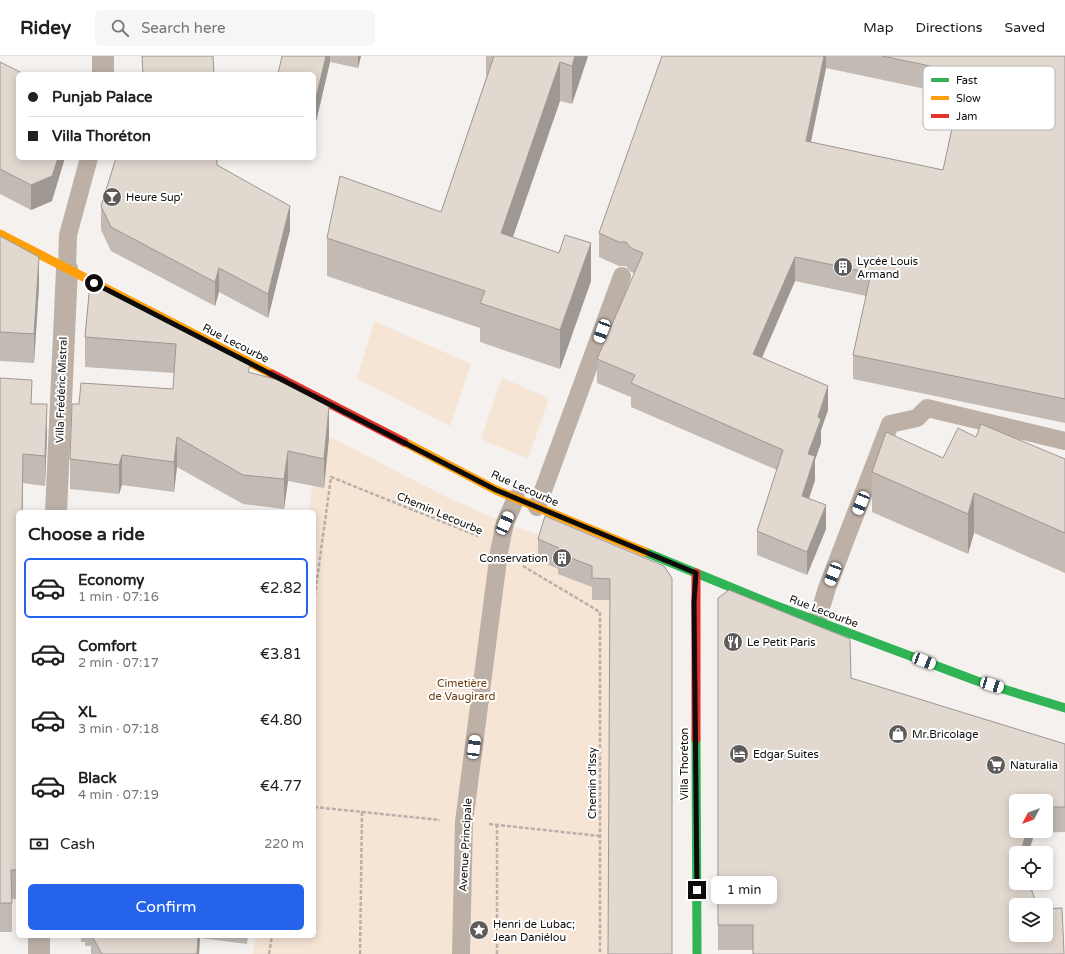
<!DOCTYPE html>
<html lang="en">
<head>
<meta charset="utf-8">
<style>
  body { margin:0; font-family:"Varela Round",sans-serif; background:#f6f6f6; color:#202124; height:100vh; display:flex; flex-direction:column; font-size:15px; white-space:nowrap }
  * { box-sizing:border-box; margin:0 }
  p { font-size:13px; color:#757577 }
  .icon { flex:none; width:22px; height:22px; fill:none; stroke:currentColor; stroke-width:2; stroke-linecap:round; stroke-linejoin:round }
  .map { position:relative; flex:1; overflow:hidden }
  .details { position:absolute; left:16px; top:454px; width:300px; height:428px; display:flex; flex-direction:column; background:#fff; border-radius:6px; box-shadow:0 2px 10px #0003 }
  .details>* { flex:none }
  .banner { position:absolute; left:16px; top:16px; width:300px; height:88px; border-radius:6px; box-shadow:0 2px 10px #0003; display:grid; align-content:center; height:88px; padding:0 12px; background:#fff }
  .needle { width:26px; rotate:229deg }
  .controls { position:absolute; left:1009px; top:738px; display:grid; gap:8px }
  .controls a { display:grid; place-items:center; width:44px; height:44px; border-radius:6px; background:#fff; box-shadow:0 2px 10px #0003; font-size:20px }
  .end { position:absolute; width:18px; height:18px; margin:-9px; border:5px solid #0e0c0a; background:#fff; box-shadow:0 0 0 2px #fff }
  .from { border-radius:50% }
  .bubble { position:absolute; height:28px; border-radius:6px; background:#fff; box-shadow:0 2px 10px #0003; font-size:13px; font-weight:600; line-height:28px; text-align:center }
  .car { position:absolute; width:12px; height:24px; margin:-12px -6px; border-radius:5px; box-shadow:0 0 3px 1px #0007; background:linear-gradient(#fff 24%,#345 0 40%,#fff 0 76%,#345 0 86%,#fff 0) }
  .banner b { display:flex; align-items:center; gap:14px; height:38px; font-size:15px }
  .banner b+b { border-top:1px solid #e0e0e0 }
  .banner i { width:10px; height:10px; background:#202124 }
  ul { padding:0; list-style:none }
  li { display:flex; align-items:center; gap:12px; height:60px; margin:0 8px 6px; padding:0 4px; border:2px solid transparent; border-radius:6px }
  li div { flex:1 }
  li b { display:block; font-size:15px }
  li em { font-style:normal; font-weight:600 }
  li.current { border-color:#2563eb }
  li>.icon { width:36px; height:36px; stroke-width:1.5 }
  h2 { padding:0 12px; font-size:18px; line-height:48px }
  .pay { display:flex; align-items:center; gap:10px; height:44px; padding:0 12px; font-size:15px }
  .pay p { margin-inline-start:auto }
  .primary-button { display:flex; gap:8px; margin-top:auto; padding:8px 12px }
  .primary-button a { flex:1; height:46px; border-radius:6px; background:#2563eb; color:#fff; font-size:16px; font-weight:600; line-height:46px; text-align:center }
  header { display:flex; align-items:center; gap:24px; box-sizing:border-box; height:56px; padding:0 20px; background:#fff; border-bottom:1px solid #e0e0e0 }
  header strong { font-size:19px }
  nav { display:flex; gap:22px; margin-inline-start:auto; font-size:14px }
  .search { width:280px; height:36px; background:#f6f6f6; display:flex; align-items:center; gap:10px; box-sizing:border-box; padding:0 14px; border-radius:6px; color:#757577; font-size:15px }
  .map>svg:first-child { display:block }
  .green { fill:#f6e4d5 }
  .lines { fill:none; stroke-linecap:round; stroke-linejoin:round }
  .path { stroke:#b8b0a9; stroke-width:2.5; stroke-dasharray:4 2; stroke-linecap:butt }
  .lane { stroke:#bdb0a6; stroke-width:18 }
  .street { stroke:#bdb0a6; stroke-width:22 }
  .fast { stroke:#30b455; stroke-width:9 }
  .slow { stroke:#ff9f0a; stroke-width:9 }
  .jam { stroke:#e5322d; stroke-width:9 }
  .wall { fill:#c2bab3; fill-rule:evenodd }
  .shaded-wall { fill:#9e9792 }
  .building { fill:#e1d8d0; stroke:#9e9792 }
  .route { stroke:#0e0c0a; stroke-width:5 }
  .labels { text-anchor:middle; stroke-width:4; stroke-linejoin:round; paint-order:stroke }
  .poi-label { font-size:11px; fill:#0e0c0a; stroke:#fff; text-anchor:start }
  .street-label { font-size:11px; fill:#0e0c0a; stroke:#fff }
  .park-label { font-size:11px; fill:#6c3c0b; stroke:#fff }
  .key { fill:#fff; stroke:#b7b6b6; stroke-width:1 }
  .key-label { font-size:11px; fill:#0e0c0a }
</style>
</head>
<body>
<header>
<strong>Ridey</strong>
<div class="search"><svg class="icon" aria-label="search" viewBox="0 0 24 24"><circle cx="10" cy="10" r="6"/><path d="M15 15l6 6"/></svg>Search here</div>
<nav><a>Map</a><a>Directions</a><a>Saved</a></nav>
</header>
<div class="map">
<svg width="1065" height="898" viewBox="0 0 1065 898">
  <rect width="100%" height="100%" fill="#f4f1ee"/>
  <!-- green -->
  <g class="green">
    <path d="M374,265L471,308L450,370L357,323Z"/>
    <path d="M502,322L549,342L528,403L481,383Z"/>
    <path d="M319,375L444,440L505,467L545,481L610,544L609,898H253L256,880H314V456H309Z"/>
  </g>
  <g class="lines">
    <!-- path -->
    <g class="path">
      <path d="M523,510L600,556V898"/>
      <path d="M314,546L331,421L478,480"/>
      <path d="M314,751L440,764"/>
      <path d="M489,768L600,780"/>
      <path d="M269,898L272,880"/>
      <path d="M360,898L362,756"/>
      <path d="M497,898V769"/>
    </g>
    <!-- lane -->
    <g class="lane">
      <path d="M67,213L68,179L89,102"/>
      <path d="M537,451L622,220"/>
      <path d="M817,565L827,532L890,368L917,362L927,352L1065,385"/>
      <path d="M461,898L464,766L499,496L505,467L516,442"/>
    </g>
    <!-- street -->
    <g class="street">
      <path d="M103,0V18"/>
      <path d="M56,456L67,213"/>
      <path d="M39,898V880"/>
    </g>
    <!-- fast -->
    <g class="fast">
      <path d="M645,496L769,547L977,625L1065,652"/>
      <path d="M696,683L697,898"/>
    </g>
    <!-- slow -->
    <g class="slow">
      <path d="M0,178L272,318"/>
      <path d="M404,386L496,434L645,496"/>
    </g>
    <!-- jam -->
    <g class="jam">
      <path d="M272,318L404,386"/>
      <path d="M696,683V517"/>
    </g>
  </g>
  <!-- wall -->
  <g class="wall">
    <path d="M282,0H361L358,12L330,6L314,74V18Z"/>
    <path d="M486,0H588L572,48L560,45L513,181L591,225L560,313L480,286V272L327,220V182L441,156L487,19H486Z"/>
    <path d="M662,0H1065V367L853,323V299L866,240L795,225L762,302L828,354L821,374V387L815,404V424L809,442L826,473L807,519L757,499V475L777,414L631,351V341L597,327V303L634,217L631,216L626,210H619L599,201V177ZM826,12L959,40L943,114L811,86Z"/>
    <path d="M0,6L52,145L31,154L0,138Z"/>
    <path d="M217,109L290,174L268,262L219,236L215,250L111,195L101,174V150Z"/>
    <path d="M0,180L39,230L34,307L0,305Z"/>
    <path d="M90,227L250,317L329,381L324,432L288,425L284,453L243,448L177,411L174,436L122,429L119,438L70,433V403L79,348L173,333L174,317L85,311V281Z"/>
    <path d="M0,322L32,348L47,378L45,430L23,427V456H18V843H12V876H0Z"/>
    <path d="M976,381L1065,403V517L974,477L968,498L872,456V416L943,402Z"/>
    <path d="M538,483L664,510L610,544H592V531L558,518V513L538,504Z"/>
    <path d="M718,542L851,622L1065,688V776L1035,777L753,894H718ZM1016,745H1046V775H1016Z"/>
    <path d="M81,880H248L247,888L200,882L199,898H91V890H85V886H81Z"/>
  </g>
  <!-- shaded-wall -->
  <g class="shaded-wall">
    <path d="M326,0H330V6L314,74V50Z"/>
    <path d="M358,0H361L358,12Z"/>
    <path d="M575,0H588L572,48V10Z"/>
    <path d="M824,0H826V12L806,109V85Z"/>
    <path d="M560,6V45L501,215V177Z"/>
    <path d="M58,102H65L52,145L31,154V129Z"/>
    <path d="M290,150V174L268,262V238Z"/>
    <path d="M591,187V225L560,313V274Z"/>
    <path d="M39,201V230L34,307V278Z"/>
    <path d="M795,201V225L753,322V298Z"/>
    <path d="M219,212V236L215,250V226Z"/>
    <path d="M828,330V354L821,374V387L815,404V424L802,464V440L808,398L818,361Z"/>
    <path d="M47,348V378L45,430V400Z"/>
    <path d="M329,351V381L324,432V403Z"/>
    <path d="M177,381V411L174,436V406Z"/>
    <path d="M288,395V425L284,453V423Z"/>
    <path d="M122,399V429L119,438V409Z"/>
    <path d="M974,437V477L968,498V458Z"/>
    <path d="M826,449V473L807,519V496Z"/>
    <path d="M1027,775H1035V777L1028,797H1021L1023,788Z"/>
    <path d="M198,880H200L199,898H197Z"/>
  </g>
  <!-- building -->
  <g class="building">
    <path d="M142,0H213L214,18H143Z"/>
    <path d="M282,0H326L314,50V18H278Z"/>
    <path d="M494,0H575L572,10L560,6L501,177L559,197L565,179L591,187L560,274L480,247L485,235L327,182L340,120L441,156Z"/>
    <path d="M662,0H824L806,85L943,114L964,17L882,0H1065V343L853,299L871,217L795,201L753,298L828,330L818,361L821,363L808,398L815,400L802,440L826,449L807,496L757,475L783,394L631,327L635,319L597,303L643,197L631,192L626,186H619L599,177Z"/>
    <path d="M0,6L24,18H18V102H58L52,120L31,129L0,113Z"/>
    <path d="M116,102H217V109L290,150L268,238L219,212L215,226L111,171L101,150Z"/>
    <path d="M0,180L39,201L34,278L0,276Z"/>
    <path d="M90,227L250,309L248,316L282,325L329,351L324,403L288,395L284,423L243,419L177,381L174,406L122,399L119,409L70,403L72,348H79L81,327L173,333L176,288L85,281Z"/>
    <path d="M0,322L32,324L31,348H47L45,400L23,398L22,456H18V814H11L12,847H0Z"/>
    <path d="M981,368L1065,403V477L974,437L968,458L872,416L886,376L943,402L958,372L976,381Z"/>
    <path d="M545,460L664,510L672,522V898H608L610,523L592,522V510L558,497L559,492L538,483Z"/>
    <path d="M729,534L850,583L851,622L1065,688V751H1046V745H1016V775H1027L1023,788L1021,797H1016V827H1029L1037,849H1016V879H1046V853L1062,852L1064,898H753V869H718V542Z"/>
    <path d="M92,880H198L197,898H102Z"/>
  </g>
  <g class="lines">
    <!-- route -->
    <path class="route" d="M94,227L496,434L696,517L694,546L697,834"/>
  </g>
  <!-- icons -->
  <defs>
    <g id="bar-disc" transform="scale(1)"><circle r="9.5" fill="#5e5c5a" stroke="#fff"/><path d="M-6-5H6L.8 .8V4.5H3.5V6h-7V4.5H-.8V.8Z" fill="#fff"/></g>
    <g id="building-disc" transform="scale(1)"><circle r="9.5" fill="#5e5c5a" stroke="#fff"/><path d="M-4-6H4V6H1V3H-1V6H-4ZM-2.5-4.3h1.7v1.8h-1.7ZM.8-4.3h1.7v1.8H.8ZM-2.5-1h1.7V.8h-1.7ZM.8-1h1.7V.8H.8Z" fill="#fff"/></g>
    <g id="restaurant-disc" transform="scale(1)"><circle r="9.5" fill="#5e5c5a" stroke="#fff"/><path d="M-5-6h1v4h1v-4h1v4h1v-4h1v5L-1.5 .5V6h-2V.5L-5-1ZM5-6V6H3V1.5H1.5Q1.5-4 5-6Z" fill="#fff"/></g>
    <g id="shop-disc" transform="scale(1)"><circle r="9.5" fill="#5e5c5a" stroke="#fff"/><path d="M-5-2.5h2.3a2.7 3.5 0 0 1 5.4 0H5L5.5 6h-11ZM-1.5-2.5h3a1.5 2.3 0 0 0-3 0Z" fill="#fff"/></g>
    <g id="hotel-disc" transform="scale(1)"><circle r="9.5" fill="#5e5c5a" stroke="#fff"/><path d="M-6-4.5h1.5V1H6V5H4.5V3h-9V5H-6ZM-4 0a1.8 1.8 0 1 1 3.6 0ZM.5 0V-2.5h3Q6-2.5 6 0Z" fill="#fff"/></g>
    <g id="supermarket-disc" transform="scale(1)"><circle r="9.5" fill="#5e5c5a" stroke="#fff"/><path d="M-6-5.5h2.5l.6 2H6L4.5 2H-2.5L-4.4-4H-6ZM-1.5 3.2a1.3 1.3 0 1 0 .1 0ZM3 3.2a1.3 1.3 0 1 0 .1 0Z" fill="#fff"/></g>
    <g id="sight-disc" transform="scale(1)"><circle r="9.5" fill="#5e5c5a" stroke="#fff"/><path d="M0-6L1.8-2.2L6-1.7L2.9 1.2L3.7 5.4L0 3.3L-3.7 5.4L-2.9 1.2L-6-1.7L-1.8-2.2Z" fill="#fff"/></g>
  </defs>
  <g fill-rule="evenodd">
    <use href="#bar-disc" x="112" y="141"/>
    <use href="#building-disc" x="843" y="211"/>
    <use href="#building-disc" x="562" y="502"/>
    <use href="#restaurant-disc" x="733" y="586"/>
    <use href="#shop-disc" x="898" y="678"/>
    <use href="#hotel-disc" x="739" y="698"/>
    <use href="#supermarket-disc" x="996" y="709"/>
    <use href="#sight-disc" x="479" y="874"/>
  </g>
  <g class="labels">
    <!-- poi labels -->
    <g class="poi-label">
      <text x="126" y="145">Heure Sup'</text>
      <text x="857" y="209">Lycée Louis<tspan x="857" dy="13">Armand</tspan></text>
      <text x="548" y="506" text-anchor="end">Conservation</text>
      <text x="747" y="590">Le Petit Paris</text>
      <text x="912" y="682">Mr.Bricolage</text>
      <text x="753" y="702">Edgar Suites</text>
      <text x="1010" y="713">Naturalia</text>
      <text x="493" y="872">Henri de Lubac;<tspan x="493" dy="13">Jean Daniélou</tspan></text>
    </g>
    <!-- street labels -->
    <g class="street-label">
      <text transform="translate(236 287) rotate(27)" y="4">Rue Lecourbe</text>
      <text transform="translate(61 334) rotate(-88)" y="4">Villa Frédéric Mistral</text>
      <text transform="translate(525 432) rotate(24)" y="4">Rue Lecourbe</text>
      <text transform="translate(440 457) rotate(23)" y="4">Chemin Lecourbe</text>
      <text transform="translate(824 555) rotate(21)" y="4">Rue Lecourbe</text>
      <text transform="translate(684 708) rotate(-90)" y="4">Villa Thoréton</text>
      <text transform="translate(592 727) rotate(-90)" y="4">Chemin d'Issy</text>
      <text transform="translate(465 789) rotate(-87)" y="4">Avenue Principale</text>
    </g>
    <!-- park labels -->
    <g class="park-label">
      <text x="462" y="631">Cimetière<tspan x="462" dy="13">de Vaugirard</tspan></text>
    </g>
  </g>
  <!-- legend -->
  <rect x="923" y="10" width="132" height="64" rx="6" class="key"/>
  <rect x="931" y="22" width="18" height="4" fill="#30b455"/>
  <rect x="931" y="40" width="18" height="4" fill="#ff9f0a"/>
  <rect x="931" y="58" width="18" height="4" fill="#e5322d"/>
  <g class="key-label">
    <text x="956" y="28">Fast</text>
    <text x="956" y="46">Slow</text>
    <text x="956" y="64">Jam</text>
  </g>
</svg>
<div class="controls">
<a><svg class="needle" viewBox="-14 -14 28 28"><path d="M0-13l5 13h-10z" fill="#e53935"/><path d="M0 13l5-13h-10z" fill="#757577"/></svg></a>
<a><svg class="icon" aria-label="locate" viewBox="0 0 24 24"><circle cx="12" cy="12" r="6"/><path d="M12 2v4M12 18v4M2 12h4M18 12h4"/></svg></a>
<a><svg class="icon" aria-label="layers" viewBox="0 0 24 24"><path d="M12 4l9 5-9 5-9-5zM3 14l9 5 9-5"/></svg></a>
</div>
<i class="end from" style="left:94px;top:227px"></i>
<i class="end" style="left:697px;top:834px"></i>
<div class="bubble" style="left:711px;top:820px;width:66px">1 min</div>
<i class="car" style="left:602px;top:275px;rotate:200deg"></i>
<i class="car" style="left:861px;top:447px;rotate:202deg"></i>
<i class="car" style="left:505px;top:467px;rotate:24deg"></i>
<i class="car" style="left:833px;top:518px;rotate:201deg"></i>
<i class="car" style="left:924px;top:605px;rotate:111deg"></i>
<i class="car" style="left:992px;top:629px;rotate:107deg"></i>
<i class="car" style="left:474px;top:691px;rotate:7deg"></i>
<div class="banner">
<b><i class="from"></i>Punjab Palace</b>
<b><i></i>Villa Thoréton</b>
</div>
<section class="details">
<h2>Choose a ride</h2>
<ul>
<li class="current"><svg class="icon" aria-label="car" viewBox="0 0 24 24"><path d="M5 17H2v-5l4-1 3-4h7l3 4 3 1v5h-3M9 17h6M6 11h13"/><circle cx="7" cy="17" r="2"/><circle cx="17" cy="17" r="2"/></svg><div><b>Economy</b><p>1 min · 07:16</p></div><em>€2.82</em></li>
<li><svg class="icon" aria-label="car" viewBox="0 0 24 24"><path d="M5 17H2v-5l4-1 3-4h7l3 4 3 1v5h-3M9 17h6M6 11h13"/><circle cx="7" cy="17" r="2"/><circle cx="17" cy="17" r="2"/></svg><div><b>Comfort</b><p>2 min · 07:17</p></div><em>€3.81</em></li>
<li><svg class="icon" aria-label="car" viewBox="0 0 24 24"><path d="M5 17H2v-5l4-1 3-4h7l3 4 3 1v5h-3M9 17h6M6 11h13"/><circle cx="7" cy="17" r="2"/><circle cx="17" cy="17" r="2"/></svg><div><b>XL</b><p>3 min · 07:18</p></div><em>€4.80</em></li>
<li><svg class="icon" aria-label="car" viewBox="0 0 24 24"><path d="M5 17H2v-5l4-1 3-4h7l3 4 3 1v5h-3M9 17h6M6 11h13"/><circle cx="7" cy="17" r="2"/><circle cx="17" cy="17" r="2"/></svg><div><b>Black</b><p>4 min · 07:19</p></div><em>€4.77</em></li>
</ul>
<div class="pay"><svg class="icon" aria-label="cash" viewBox="0 0 24 24"><path d="M3 7h18v10H3z"/><circle cx="12" cy="12" r="2"/></svg>Cash<p>220 m</p></div>
<div class="primary-button"><a>Confirm</a></div>
</section>
</div>
</body>
</html>
